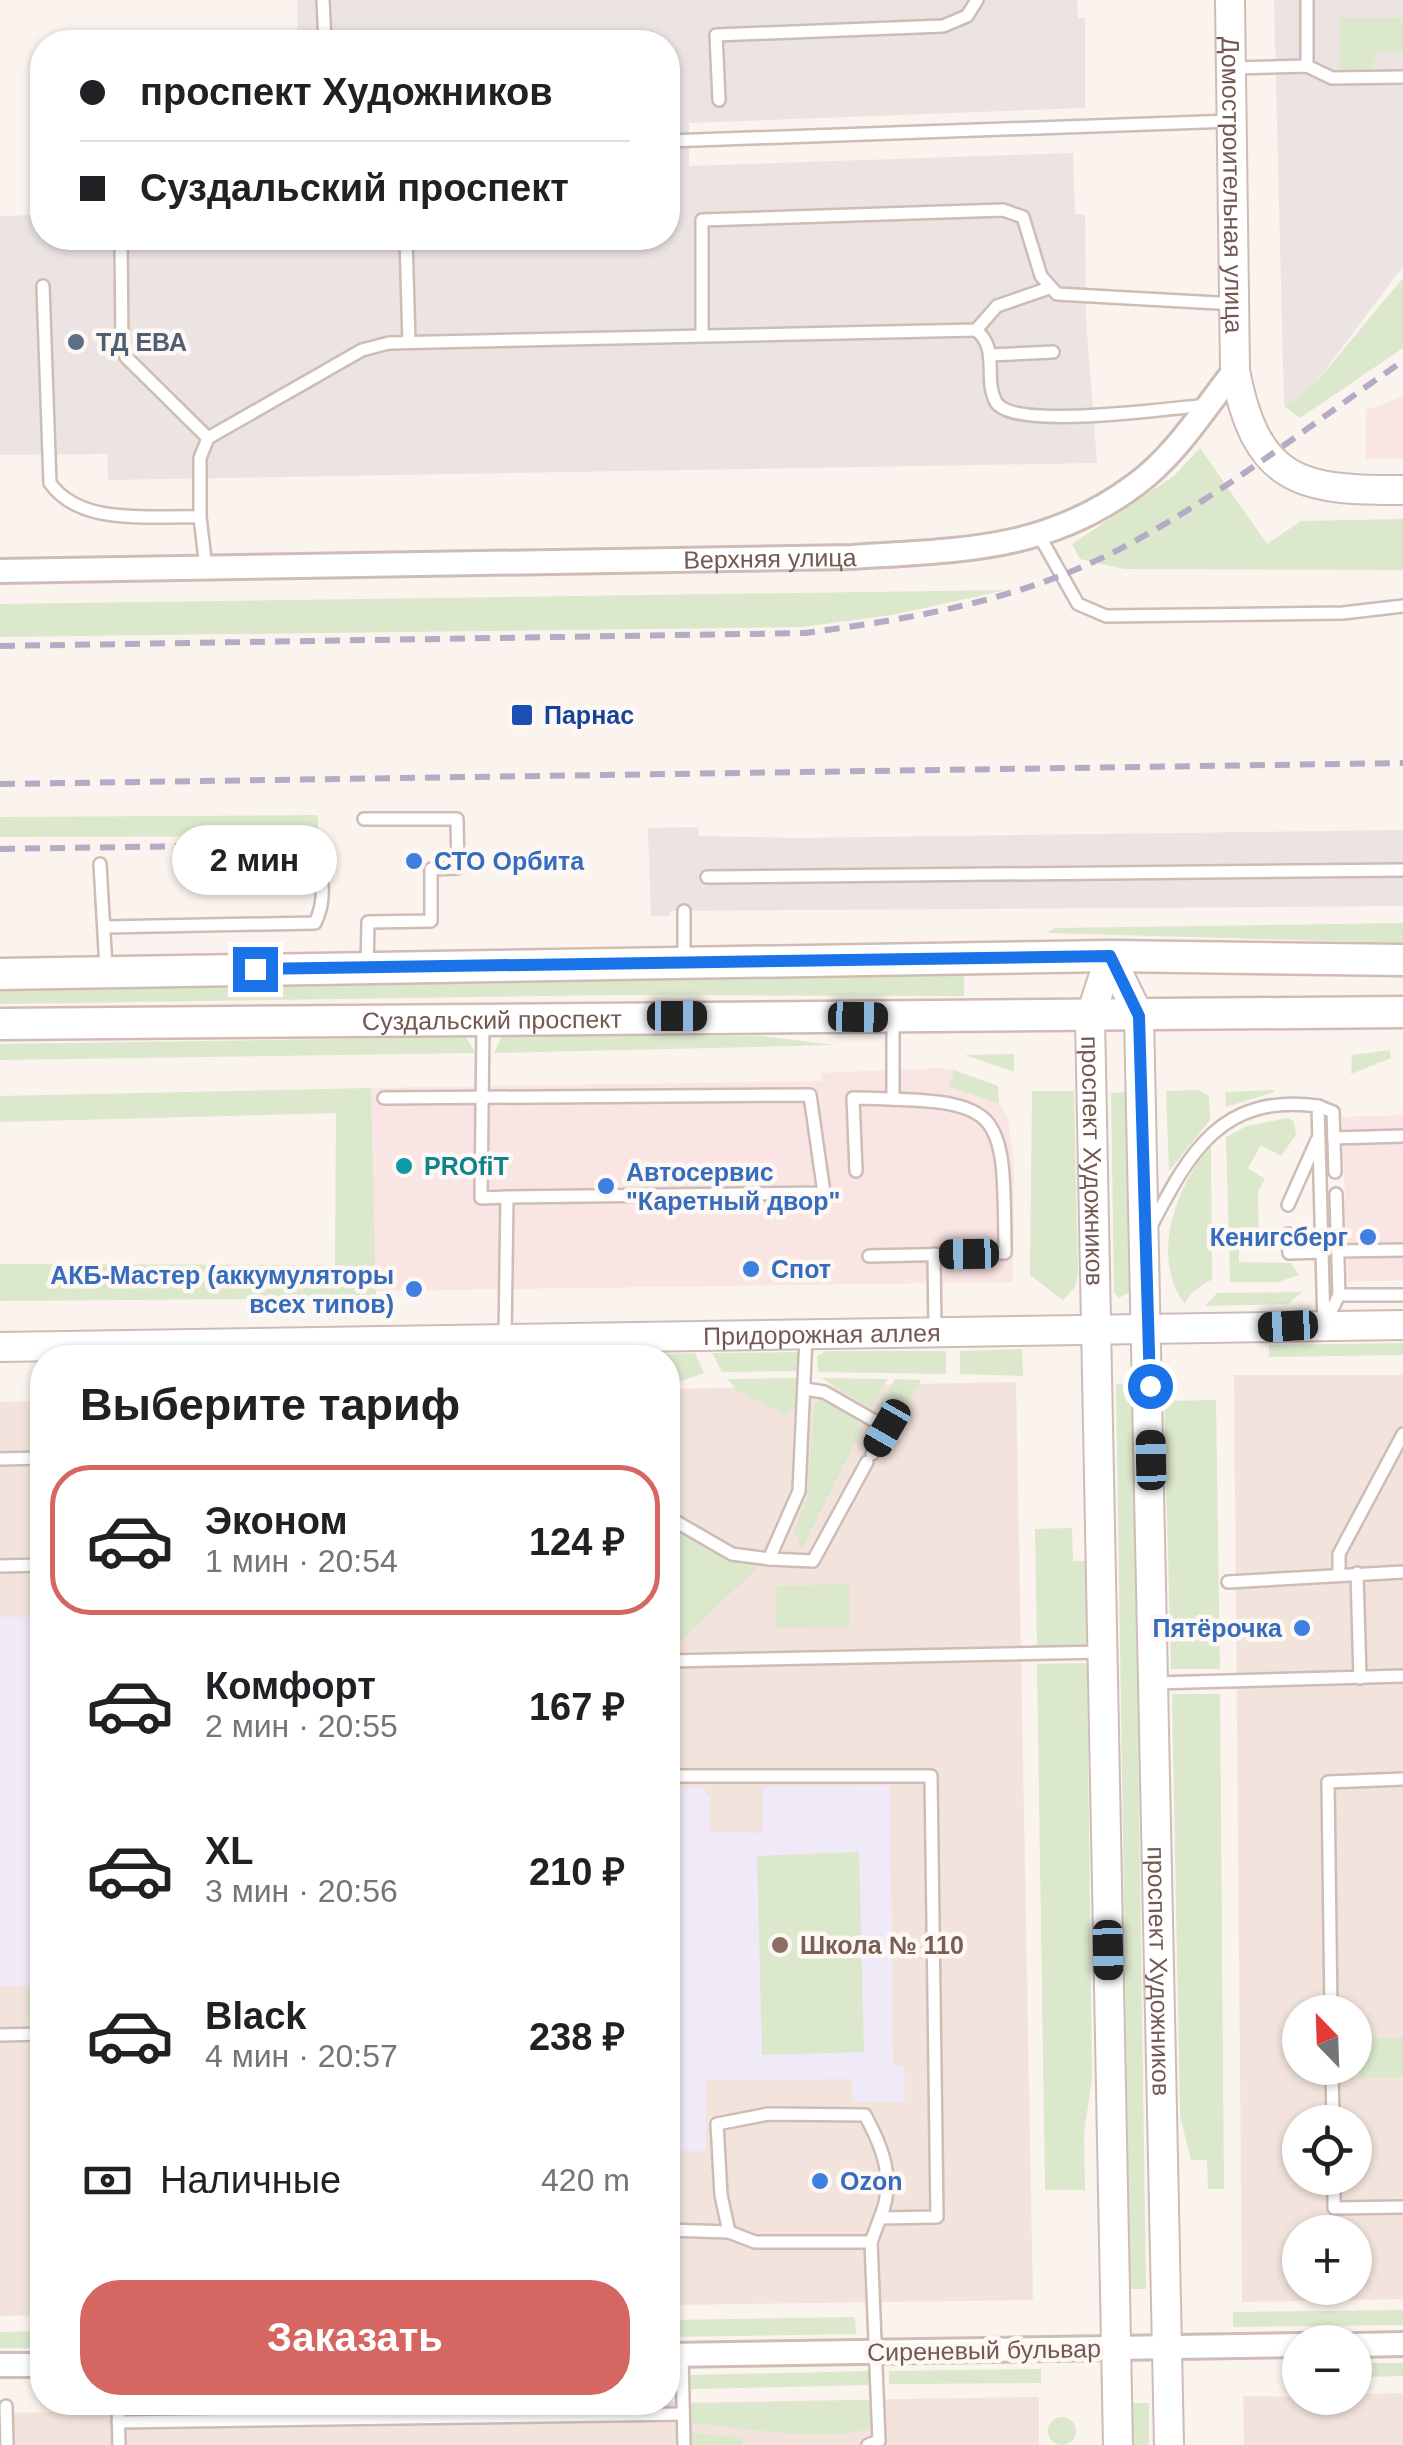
<!DOCTYPE html>
<html lang="ru">
<head>
<meta charset="utf-8">
<style>
  body { margin:0; font-family:Arial,sans-serif; background:#f6f6f6; color:#202124; height:100vh; display:flex; flex-direction:column; font-size:38px; white-space:nowrap }
  * { box-sizing:border-box; margin:0 }
  p { font-size:32px; color:#757577 }
  .icon { flex:none; width:55px; height:55px; fill:none; stroke:currentColor; stroke-width:2; stroke-linecap:round; stroke-linejoin:round }
  .map { position:relative; flex:1; overflow:hidden }
  .details { position:absolute; left:30px; top:1345px; width:650px; height:1070px; display:flex; flex-direction:column; background:#fff; border-radius:40px; box-shadow:0 2px 8px #0004 }
  .details>* { flex:none }
  .banner { position:absolute; left:30px; top:30px; width:650px; height:220px; border-radius:40px; box-shadow:0 2px 8px #0004; display:grid; align-content:center; height:220px; padding:0 50px; background:#fff }
  .needle { width:65px; rotate:337deg }
  .buttons { position:absolute; left:1282px; top:1995px; display:grid; gap:20px }
  .buttons a { display:grid; place-items:center; width:90px; height:90px; border-radius:50%; background:#fff; box-shadow:0 2px 8px #0004; font-size:50px }
  .end { position:absolute; width:45px; height:45px; margin:-22px; border:12px solid #1a73e8; background:#fff; box-shadow:0 0 0 5px #fff }
  .from { border-radius:50% }
  .bubble { position:absolute; height:70px; border-radius:35px; background:#fff; box-shadow:0 2px 8px #0004; font-size:32px; font-weight:700; line-height:70px; text-align:center }
  .car { position:absolute; width:30px; height:60px; margin:-30px -15px; border-radius:12px; box-shadow:0 0 8px 2px #0007; background:linear-gradient(#222 24%,#8ab4d8 0 40%,#222 0 76%,#8ab4d8 0 86%,#222 0) }
  .banner b { display:flex; align-items:center; gap:35px; height:95px; font-size:38px }
  .banner b+b { border-top:2px solid #e0e0e0 }
  .banner i { width:25px; height:25px; background:#202124 }
  ul { padding:0; list-style:none }
  li { display:flex; align-items:center; gap:30px; height:150px; margin:0 20px 15px; padding:0 30px; border:5px solid transparent; border-radius:40px }
  li div { flex:1 }
  li b { display:block; font-size:38px }
  li em { font-style:normal; font-weight:700 }
  li.active { border-color:#d56662 }
  li>.icon { width:90px; height:90px; stroke-width:1.5 }
  h2 { padding:0 50px; font-size:45px; line-height:120px }
  .pay { display:flex; align-items:center; gap:25px; height:110px; padding:0 50px; font-size:38px }
  .pay p { margin-inline-start:auto }
  .primary-button { display:flex; gap:20px; margin-top:auto; padding:20px 50px }
  .primary-button a { flex:1; height:115px; border-radius:40px; background:#d56662; color:#fff; font-size:40px; font-weight:700; line-height:115px; text-align:center }
  .map>svg:first-child { display:block }
  .residential { fill:#f2e4dc; fill-rule:evenodd }
  .commercial { fill:#f9e5e3 }
  .industrial { fill:#ebe4e2 }
  .education { fill:#f0e9f8 }
  .green { fill:#dce8cc }
  .lines { fill:none; stroke-linecap:round; stroke-linejoin:round }
  .service-casing { stroke:#cebcb6; stroke-width:16 }
  .minor-casing { stroke:#cebcb6; stroke-width:28 }
  .tertiary-casing { stroke:#cebcb6; stroke-width:32 }
  .secondary-casing { stroke:#d1bbb4; stroke-width:35 }
  .service { stroke:#fff; stroke-width:11 }
  .minor { stroke:#fff; stroke-width:22 }
  .tertiary { stroke:#fff; stroke-width:28 }
  .secondary { stroke:#fff; stroke-width:30 }
  .rail { stroke:#b4abc5; stroke-width:6; stroke-dasharray:15 10; stroke-linecap:butt }
  .route { stroke:#1a73e8; stroke-width:12 }
  .service-dot { fill:#5c6f8a; stroke:#fdf8f3; stroke-width:4 }
  .transit-dot { fill:#1a4fb4; stroke:#fdf8f3; stroke-width:4 }
  .shop-dot { fill:#3f7fe0; stroke:#fdf8f3; stroke-width:4 }
  .culture-dot { fill:#0f9aa8; stroke:#fdf8f3; stroke-width:4 }
  .education-dot { fill:#8d6e63; stroke:#fdf8f3; stroke-width:4 }
  .labels { text-anchor:middle; stroke-width:9; stroke-linejoin:round; paint-order:stroke }
  .street-label { font-size:25px; fill:#745852; stroke:#fdf8f3 }
  .service-label { font-size:25px; font-weight:bold; fill:#4e5e75; stroke:#fdf8f3; text-anchor:start }
  .transit-label { font-size:25px; font-weight:bold; fill:#164399; stroke:#fdf8f3; text-anchor:start }
  .shop-label { font-size:25px; font-weight:bold; fill:#366cbe; stroke:#fdf8f3; text-anchor:start }
  .culture-label { font-size:25px; font-weight:bold; fill:#0d838f; stroke:#fdf8f3; text-anchor:start }
  .education-label { font-size:25px; font-weight:bold; fill:#785e54; stroke:#fdf8f3; text-anchor:start }
</style>
</head>
<body>
<div class="map">
<svg width="1403" height="2445" viewBox="0 0 1403 2445">
  <rect width="100%" height="100%" fill="#fbf3ed"/>
  <!-- residential -->
  <g class="residential">
    <path d="M1234,1375H1403V2299L1242,2302ZM1300,2012H1355V2068H1300ZM1300,2122H1355V2178H1300ZM1300,2232H1355V2288H1300Z"/>
    <path d="M1016,1382L1033,2300L668,2305V1389Z"/>
    <path d="M42,1401V2315L0,2316V1402Z"/>
    <path d="M1403,2393V2445H1244L1243,2396L1355,2398V2394Z"/>
    <path d="M1039,2397V2445H0V2413Z"/>
  </g>
  <!-- commercial -->
  <g class="commercial">
    <path d="M1403,397V458L1366,459V410Z"/>
    <path d="M941,1068L954,1070L949,1087L999,1103L1008,1119L1014,1168L1013,1282L375,1291L371,1088L821,1081V1073Z"/>
    <path d="M1403,1115V1280L1348,1282L1342,1117Z"/>
  </g>
  <!-- industrial -->
  <g class="industrial">
    <path d="M297,0H1077L1078,18H1085V108L689,123V166L1073,153L1075,214L1085,215L1086,319L1097,463L108,480L107,454L0,455V216L42,215V238H668V42H298Z"/>
    <path d="M1274,0H1403V266L1313,386L1284,406Z"/>
    <path d="M698,827L699,836L798,838L1403,830V906L670,911L669,916H651L648,828Z"/>
  </g>
  <!-- education -->
  <g class="education">
    <rect x="0" y="1617" width="42" height="369"/>
    <path d="M890,1785L893,2066L904,2067L905,2102H853L852,2079L706,2080V2151H668V1788H703L710,1798V1832L763,1833V1787Z"/>
  </g>
  <!-- green -->
  <g class="green">
    <path d="M1340,18H1403V52H1378L1368,75H1339Z"/>
    <path d="M1403,278V348L1300,418L1284,406L1313,386Z"/>
    <path d="M1200,448L1267,544L1301,521L1403,519V570L1124,569L1080,559L1072,544L1174,476Z"/>
    <path d="M1006,590L892,615L802,627L0,637V604Z"/>
    <path d="M318,815V836L0,837V817Z"/>
    <path d="M1403,923V943L1046,933L1055,928Z"/>
    <path d="M964,974V996L613,995L0,1004V991Z"/>
    <path d="M502,1036H763L834,1045L494,1053Z"/>
    <path d="M466,1037L475,1053L0,1060V1044Z"/>
    <path d="M1390,1050L1391,1058L1351,1074L1352,1055Z"/>
    <path d="M1014,1054V1072L965,1055Z"/>
    <path d="M954,1070L998,1086L999,1103L949,1087Z"/>
    <path d="M371,1088L376,1298L0,1301V1264L335,1265L336,1113L0,1122V1096Z"/>
    <path d="M1198,1090L1209,1096L1210,1120L1169,1171L1166,1091Z"/>
    <path d="M1274,1090V1092L1226,1107L1225,1092Z"/>
    <path d="M1032,1091H1074L1078,1273L1075,1287L1063,1300L1030,1275Z"/>
    <path d="M1127,1092L1130,1292L1119,1298L1114,1293L1111,1093Z"/>
    <path d="M1288,1118L1294,1122L1296,1135L1281,1156L1261,1145L1248,1168L1265,1179L1258,1192L1259,1240L1239,1241V1262L1291,1263L1299,1275L1278,1282H1230L1226,1137L1247,1126Z"/>
    <path d="M1211,1147L1212,1279L1191,1293L1185,1304C1150,1260 1175,1185 1211,1147Z"/>
    <path d="M1302,1292L1288,1304L1205,1306L1217,1293Z"/>
    <path d="M1403,1343V1355L1269,1357V1345Z"/>
    <path d="M1022,1349L1023,1376L960,1374V1351Z"/>
    <path d="M826,1351H946V1374L818,1372L817,1356Z"/>
    <path d="M801,1352L800,1371L722,1372L712,1353Z"/>
    <path d="M695,1353L704,1373L668,1386V1358L558,1357Z"/>
    <path d="M799,1378L797,1406L786,1415L738,1391L727,1379Z"/>
    <path d="M821,1378L888,1379L870,1408Z"/>
    <path d="M895,1379L921,1380L897,1422L876,1411Z"/>
    <path d="M1116,1384H1133L1146,2289H1130Z"/>
    <path d="M819,1398L856,1415L862,1429L802,1549L794,1533L807,1497L814,1404Z"/>
    <path d="M1216,1400L1220,1669H1171L1164,1401Z"/>
    <path d="M668,1526L731,1561L757,1568L668,1653Z"/>
    <path d="M1072,1528L1073,1561H1086L1087,1646L1037,1647L1035,1529Z"/>
    <path d="M849,1584L850,1627L776,1628L775,1586Z"/>
    <path d="M1087,1663L1092,2079L1084,2133L1085,2190H1045L1037,1664Z"/>
    <path d="M1172,1694H1220L1224,2189H1208L1207,2160H1191L1180,2116Z"/>
    <path d="M859,1852L864,2052L762,2055L757,1856Z"/>
    <rect x="28" y="1991" width="14" height="31"/>
    <path d="M1403,2037V2077L1359,2078L1358,2038Z"/>
    <path d="M1403,2310V2325L1233,2327V2312Z"/>
    <path d="M855,2317L856,2334L668,2337V2320Z"/>
    <path d="M42,2331V2348H0V2332Z"/>
    <path d="M1367,2363H1403V2376L1367,2377Z"/>
    <path d="M1041,2369V2383L889,2384V2371Z"/>
    <path d="M872,2371V2385L691,2389L690,2375Z"/>
    <path d="M873,2400L871,2426C848,2445 727,2427 692,2423L691,2404Z"/>
    <path d="M1132,2403H1149V2445H1133Z"/>
    <circle cx="1062" cy="2431" r="14"/>
    <path d="M691,2432L742,2438V2445H692Z"/>
  </g>
  <g class="lines">
    <!-- service casing -->
    <g class="service-casing">
      <g id="service">
        <path d="M323,0L325,42"/>
        <path d="M1307,0V66"/>
        <path d="M1231,68L1307,66L1332,78L1403,77"/>
        <path d="M719,100L716,35L943,26L967,16L977,0"/>
        <path d="M668,141L1232,121"/>
        <path d="M121,238L122,347L126,357L208,438L200,458V517"/>
        <path d="M406,238L409,342"/>
        <path d="M43,286L50,483C81,527 153,515 200,517L206,568"/>
        <path d="M976,330C1000,349 983,379 996,402C1013,431 1171,408 1208,405"/>
        <path d="M702,335V220L1003,210L1023,217L1041,276L1057,294L1235,304"/>
        <path d="M990,355L1053,352"/>
        <path d="M208,438L362,350L389,343L976,330L997,306L1049,288"/>
        <path d="M1040,537L1078,604L1106,616L1343,613L1403,606"/>
        <path d="M364,819H457L458,868L431,869V921L368,922L367,967"/>
        <path d="M100,864L106,968"/>
        <path d="M707,877L1403,870"/>
        <path d="M684,911V962"/>
        <path d="M104,927L315,923C325,903 325,876 313,857H287"/>
        <path d="M893,1017V1099"/>
        <path d="M483,1024L481,1198L507,1197"/>
        <path d="M384,1098L810,1095L824,1193L507,1197L505,1339"/>
        <path d="M1318,1106L1333,1112L1335,1172"/>
        <path d="M1334,1138L1403,1136"/>
        <path d="M856,1171L853,1098C1005,1101 1004,1103 1005,1253L869,1256"/>
        <path d="M1288,1205L1317,1140"/>
        <path d="M1150,1228C1189,1154 1220,1093 1318,1106L1324,1325"/>
        <path d="M1288,1234L1289,1253L1322,1252"/>
        <path d="M1338,1251L1403,1250"/>
        <path d="M934,1254L935,1332"/>
        <path d="M1339,1295H1403"/>
        <path d="M1326,1321L1339,1295L1336,1194"/>
        <path d="M805,1389L824,1392L887,1428L872,1454"/>
        <path d="M0,1459L42,1458"/>
        <path d="M668,1517L732,1554L769,1559L799,1491L806,1337"/>
        <path d="M769,1559L813,1561L867,1462"/>
        <path d="M0,1566L42,1565"/>
        <path d="M1357,1573L1360,1678"/>
        <path d="M1339,1574V1554L1403,1434"/>
        <path d="M1228,1582L1403,1572"/>
        <path d="M668,1661L1103,1652"/>
        <path d="M1155,1683L1403,1676"/>
        <path d="M668,1776H931L937,2217L880,2218L871,2242L879,2441L868,2445"/>
        <path d="M1331,2012L1328,1782L1403,1779"/>
        <path d="M0,2035L42,2034"/>
        <path d="M1332,2068L1333,2122"/>
        <path d="M1334,2178V2208L1403,2207"/>
        <path d="M668,2230L729,2232L755,2242H871"/>
        <path d="M729,2232L721,2195L717,2124L768,2114L865,2115C883,2148 896,2181 880,2218"/>
        <path d="M682,2355L684,2445"/>
        <path d="M118,2402L119,2445"/>
        <path d="M6,2406L7,2445"/>
        <path d="M118,2422L683,2414"/>
      </g>
    </g>
    <!-- minor casing -->
    <g class="minor-casing">
      <g id="minor">
        <path id="s1" d="M0,571L852,557C958,550 1045,552 1135,485C1176,455 1204,409 1235,370"/>
        <path d="M1355,2345L1403,2344"/>
        <path d="M668,2355L1300,2345"/>
        <path d="M0,2365H42"/>
      </g>
    </g>
    <!-- tertiary casing -->
    <g class="tertiary-casing">
      <g id="tertiary">
        <path id="s2" d="M1230,0L1235,370C1256,482 1300,491 1403,490"/>
        <path id="s3" d="M1110,956L1139,1016L1169,2445"/>
        <path id="s4" d="M1110,956L1090,1018L1118,2445"/>
        <path id="s5" d="M0,1347L1403,1325"/>
      </g>
    </g>
    <!-- secondary casing -->
    <g class="secondary-casing">
      <g id="secondary">
        <path d="M0,974L1110,956L1403,960"/>
        <path id="s6" d="M0,1024L1403,1012"/>
      </g>
    </g>
    <!-- service -->
    <use href="#service" class="service"/>
    <!-- minor -->
    <use href="#minor" class="minor"/>
    <!-- tertiary -->
    <use href="#tertiary" class="tertiary"/>
    <!-- secondary -->
    <use href="#secondary" class="secondary"/>
    <!-- rail -->
    <g class="rail">
      <path d="M0,646L805,633C911,619 1016,601 1112,553C1215,501 1308,426 1403,361"/>
      <path d="M0,784L1403,763"/>
      <path d="M0,849L319,844"/>
    </g>
  </g>
  <g class="lines">
    <!-- route -->
    <path class="route" d="M255,969L1110,956L1139,1016L1150,1386"/>
  </g>
  <!-- markers -->
  <circle class="service-dot" cx="76" cy="342" r="10"/>
  <rect class="transit-dot" x="510" y="703" width="24" height="24" rx="5"/>
  <g class="shop-dot">
    <circle cx="414" cy="861" r="10"/>
    <circle cx="606" cy="1186" r="10"/>
    <circle cx="1368" cy="1237" r="10"/>
    <circle cx="751" cy="1269" r="10"/>
    <circle cx="414" cy="1289" r="10"/>
    <circle cx="1302" cy="1628" r="10"/>
    <circle cx="820" cy="2181" r="10"/>
  </g>
  <circle class="culture-dot" cx="404" cy="1166" r="10"/>
  <circle class="education-dot" cx="780" cy="1945" r="10"/>
  <g class="labels">
    <!-- street labels -->
    <g class="street-label">
      <text dy="9" stroke="none"><textPath href="#s2" startOffset="185">Домостроительная улица</textPath></text>
      <text dy="9" stroke="none"><textPath href="#s1" startOffset="770">Верхняя улица</textPath></text>
      <text dy="9" stroke="none"><textPath href="#s6" startOffset="492">Суздальский проспект</textPath></text>
      <text dy="9" stroke="none"><textPath href="#s4" startOffset="208">проспект Художников</textPath></text>
      <text dy="9" stroke="none"><textPath href="#s5" startOffset="822">Придорожная аллея</textPath></text>
      <text dy="9" stroke="none"><textPath href="#s3" startOffset="1022">проспект Художников</textPath></text>
      <text transform="translate(984 2350) rotate(-1)" y="9">Сиреневый бульвар</text>
    </g>
    <!-- service labels -->
    <g class="service-label">
      <text x="96" y="351">ТД ЕВА</text>
    </g>
    <!-- transit labels -->
    <g class="transit-label">
      <text x="544" y="724">Парнас</text>
    </g>
    <!-- shop labels -->
    <g class="shop-label">
      <text x="434" y="870">СТО Орбита</text>
      <text x="626" y="1181">Автосервис<tspan x="626" dy="29">"Каретный двор"</tspan></text>
      <text x="1348" y="1246" text-anchor="end">Кенигсберг</text>
      <text x="771" y="1278">Спот</text>
      <text x="394" y="1284" text-anchor="end">АКБ-Мастер (аккумуляторы<tspan x="394" dy="29">всех типов)</tspan></text>
      <text x="1282" y="1637" text-anchor="end">Пятёрочка</text>
      <text x="840" y="2190">Ozon</text>
    </g>
    <!-- culture labels -->
    <g class="culture-label">
      <text x="424" y="1175">PROfiT</text>
    </g>
    <!-- education labels -->
    <g class="education-label">
      <text x="800" y="1954">Школа № 110</text>
    </g>
  </g>
</svg>
<div class="buttons">
<a><svg class="needle" viewBox="-14 -14 28 28"><path d="M0-13l5 13h-10z" fill="#e53935"/><path d="M0 13l5-13h-10z" fill="#757577"/></svg></a>
<a><svg class="icon" aria-label="locate" viewBox="0 0 24 24"><circle cx="12" cy="12" r="6"/><path d="M12 2v4M12 18v4M2 12h4M18 12h4"/></svg></a>
<a>+</a>
<a>−</a>
</div>
<i class="end from" style="left:1150px;top:1386px"></i>
<i class="end" style="left:255px;top:969px"></i>
<div class="bubble" style="left:172px;top:825px;width:165px">2 мин</div>
<i class="car" style="left:677px;top:1016px;rotate:90deg"></i>
<i class="car" style="left:858px;top:1017px;rotate:91deg"></i>
<i class="car" style="left:969px;top:1254px;rotate:269deg"></i>
<i class="car" style="left:1288px;top:1326px;rotate:267deg"></i>
<i class="car" style="left:887px;top:1428px;rotate:210deg"></i>
<i class="car" style="left:1151px;top:1460px;rotate:359deg"></i>
<i class="car" style="left:1108px;top:1950px;rotate:179deg"></i>
<div class="banner">
<b><i class="from"></i>проспект Художников</b>
<b><i></i>Суздальский проспект</b>
</div>
<section class="details">
<h2>Выберите тариф</h2>
<ul>
<li class="active"><svg class="icon" aria-label="car" viewBox="0 0 24 24"><path d="M5 17H2v-5l4-1 3-4h7l3 4 3 1v5h-3M9 17h6M6 11h13"/><circle cx="7" cy="17" r="2"/><circle cx="17" cy="17" r="2"/></svg><div><b>Эконом</b><p>1 мин · 20:54</p></div><em>124 ₽</em></li>
<li><svg class="icon" aria-label="car" viewBox="0 0 24 24"><path d="M5 17H2v-5l4-1 3-4h7l3 4 3 1v5h-3M9 17h6M6 11h13"/><circle cx="7" cy="17" r="2"/><circle cx="17" cy="17" r="2"/></svg><div><b>Комфорт</b><p>2 мин · 20:55</p></div><em>167 ₽</em></li>
<li><svg class="icon" aria-label="car" viewBox="0 0 24 24"><path d="M5 17H2v-5l4-1 3-4h7l3 4 3 1v5h-3M9 17h6M6 11h13"/><circle cx="7" cy="17" r="2"/><circle cx="17" cy="17" r="2"/></svg><div><b>XL</b><p>3 мин · 20:56</p></div><em>210 ₽</em></li>
<li><svg class="icon" aria-label="car" viewBox="0 0 24 24"><path d="M5 17H2v-5l4-1 3-4h7l3 4 3 1v5h-3M9 17h6M6 11h13"/><circle cx="7" cy="17" r="2"/><circle cx="17" cy="17" r="2"/></svg><div><b>Black</b><p>4 мин · 20:57</p></div><em>238 ₽</em></li>
</ul>
<div class="pay"><svg class="icon" aria-label="cash" viewBox="0 0 24 24"><path d="M3 7h18v10H3z"/><circle cx="12" cy="12" r="2"/></svg>Наличные<p>420 m</p></div>
<div class="primary-button"><a>Заказать</a></div>
</section>
</div>
</body>
</html>
